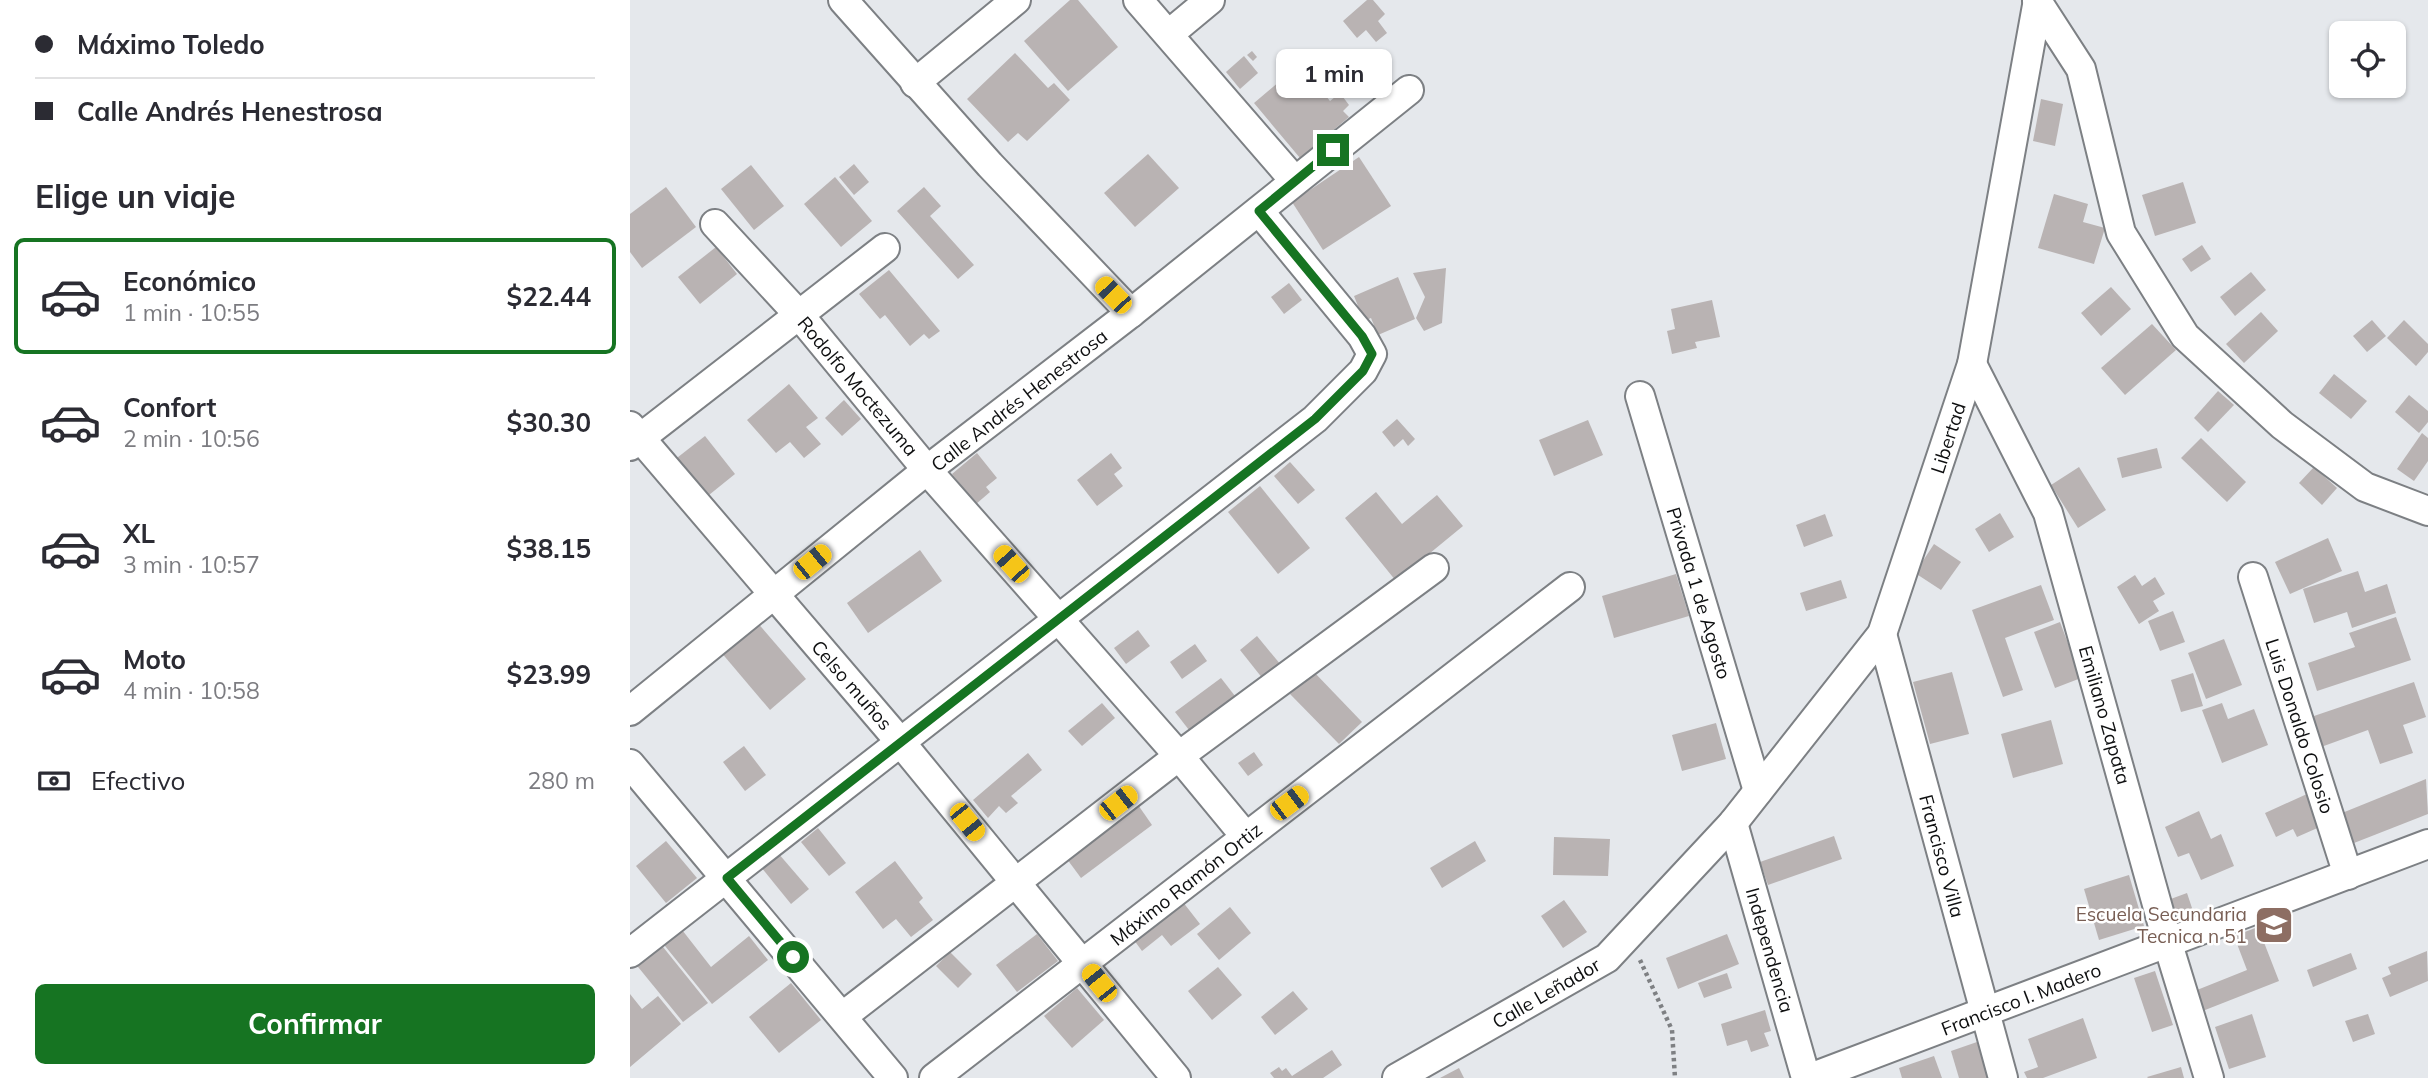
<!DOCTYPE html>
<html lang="es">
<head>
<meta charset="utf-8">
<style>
  body { margin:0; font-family:Mulish,sans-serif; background:#f2f2f3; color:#2b2b33; height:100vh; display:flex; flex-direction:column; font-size:26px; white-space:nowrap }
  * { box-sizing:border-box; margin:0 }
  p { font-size:23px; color:#7c7c81 }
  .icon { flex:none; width:38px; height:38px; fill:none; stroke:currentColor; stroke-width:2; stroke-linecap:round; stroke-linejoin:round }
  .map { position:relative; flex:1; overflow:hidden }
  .side { display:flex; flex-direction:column; background:#fff; width:630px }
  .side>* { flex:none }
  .guide { display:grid; align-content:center; height:154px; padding:0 35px; background:#fff }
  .buttons { position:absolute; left:1699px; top:21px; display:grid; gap:14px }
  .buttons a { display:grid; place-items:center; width:77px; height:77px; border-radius:10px; background:#fff; box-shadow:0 2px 5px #0004; font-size:35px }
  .end { position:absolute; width:32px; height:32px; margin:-16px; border:9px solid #167422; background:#fff; box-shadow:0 0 0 4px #fff }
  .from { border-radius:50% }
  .bubble { position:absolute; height:49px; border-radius:10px; background:#fff; box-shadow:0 2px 5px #0004; font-size:23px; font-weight:700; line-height:49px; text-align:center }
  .car { position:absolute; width:21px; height:42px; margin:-21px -10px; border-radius:9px; box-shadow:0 0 5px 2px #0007; background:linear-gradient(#f5c518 24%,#345 0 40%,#f5c518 0 76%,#345 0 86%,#f5c518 0) }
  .guide b { display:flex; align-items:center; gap:24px; height:66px; font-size:26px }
  .guide b+b { border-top:2px solid #e1e1e2 }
  .guide i { width:18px; height:18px; background:#2b2b33 }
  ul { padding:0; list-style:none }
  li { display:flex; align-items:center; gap:21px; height:116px; margin:0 14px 10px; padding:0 21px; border:4px solid transparent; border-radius:10px }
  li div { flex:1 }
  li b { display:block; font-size:26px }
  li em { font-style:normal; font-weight:700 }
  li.current { border-color:#167422 }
  li>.icon { width:63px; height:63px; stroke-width:1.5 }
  h2 { padding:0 35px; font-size:32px; line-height:84px }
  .pay { display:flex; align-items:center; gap:18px; height:77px; padding:0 35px; font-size:26px }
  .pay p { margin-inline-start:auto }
  .action { display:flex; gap:14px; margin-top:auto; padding:14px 35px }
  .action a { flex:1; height:80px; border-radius:10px; background:#167422; color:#fff; font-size:28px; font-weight:700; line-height:80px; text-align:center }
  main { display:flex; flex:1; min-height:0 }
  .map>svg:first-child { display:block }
  .building { fill:#b9b3b3 }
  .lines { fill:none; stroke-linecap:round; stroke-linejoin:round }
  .street-casing { stroke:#7d8084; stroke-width:32 }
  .path { stroke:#7e8083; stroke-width:4.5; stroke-dasharray:3.5 3.5; stroke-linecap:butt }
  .street { stroke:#fff; stroke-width:28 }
  .route { stroke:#167422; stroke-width:9 }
  .labels { text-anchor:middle; stroke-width:5; stroke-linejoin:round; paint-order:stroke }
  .street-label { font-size:19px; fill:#0e0f10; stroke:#fff }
  .education-label { font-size:19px; fill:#785e54; stroke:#fff; text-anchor:end }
</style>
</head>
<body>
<main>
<section class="side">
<div class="guide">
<b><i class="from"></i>Máximo Toledo</b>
<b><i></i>Calle Andrés Henestrosa</b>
</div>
<h2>Elige un viaje</h2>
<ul>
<li class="current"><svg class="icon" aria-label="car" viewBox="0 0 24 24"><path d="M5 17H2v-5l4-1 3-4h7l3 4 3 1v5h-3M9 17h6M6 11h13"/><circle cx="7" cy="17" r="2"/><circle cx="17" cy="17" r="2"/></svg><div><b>Económico</b><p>1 min · 10:55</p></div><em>$22.44</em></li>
<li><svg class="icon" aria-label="car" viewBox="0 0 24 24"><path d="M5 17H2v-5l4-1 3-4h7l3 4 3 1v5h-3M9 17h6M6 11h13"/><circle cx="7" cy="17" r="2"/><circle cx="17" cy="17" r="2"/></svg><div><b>Confort</b><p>2 min · 10:56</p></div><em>$30.30</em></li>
<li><svg class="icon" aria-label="car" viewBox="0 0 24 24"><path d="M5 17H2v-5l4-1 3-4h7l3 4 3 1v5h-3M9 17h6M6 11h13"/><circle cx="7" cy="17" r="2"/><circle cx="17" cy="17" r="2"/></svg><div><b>XL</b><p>3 min · 10:57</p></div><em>$38.15</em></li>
<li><svg class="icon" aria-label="car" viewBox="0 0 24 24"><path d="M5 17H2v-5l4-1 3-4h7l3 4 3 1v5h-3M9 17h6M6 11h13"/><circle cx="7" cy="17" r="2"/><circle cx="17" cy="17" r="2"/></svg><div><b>Moto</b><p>4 min · 10:58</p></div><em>$23.99</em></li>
</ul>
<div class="pay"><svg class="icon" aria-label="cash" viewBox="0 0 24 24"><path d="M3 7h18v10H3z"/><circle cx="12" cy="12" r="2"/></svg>Efectivo<p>280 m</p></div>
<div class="action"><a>Confirmar</a></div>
</section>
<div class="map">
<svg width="1798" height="1078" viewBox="0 0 1798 1078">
  <rect width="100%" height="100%" fill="#e5e8ec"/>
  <!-- building -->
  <g class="building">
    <path d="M440,0H448L488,47L438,91L394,41Z"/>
    <path d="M737,0H743L755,14L748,21L757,33L746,42L736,30L727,38L713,21Z"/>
    <path d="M622,51L627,57L623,61L617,55Z"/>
    <path d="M385,53L418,88L424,83L440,100L397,141L388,133L378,142L337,99Z"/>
    <path d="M614,56L628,73L610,89L596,72Z"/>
    <path d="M670,64L700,101L710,93L719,105L713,111L719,117L670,158L624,103Z"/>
    <path d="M1411,99L1433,104L1425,146L1403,141Z"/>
    <path d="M518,154L549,188L505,227L474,193Z"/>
    <path d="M729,157L761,206L693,250L662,202Z"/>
    <path d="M224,164L239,182L224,195L209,177Z"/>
    <path d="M121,165L154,206L124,230L91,189Z"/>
    <path d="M205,177L242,221L211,247L174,204Z"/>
    <path d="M1553,182L1566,223L1525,236L1512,195Z"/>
    <path d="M36,187L66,227L12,268L0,252V214Z"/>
    <path d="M294,187L311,206L300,216L344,265L328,279L267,211Z"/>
    <path d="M1424,194L1458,204L1453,222L1475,228L1464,264L1408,248Z"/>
    <path d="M1572,245L1581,259L1561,272L1552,259Z"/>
    <path d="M86,247L107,274L70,304L48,277Z"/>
    <path d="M816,268L812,323L794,331L786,318L795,297L783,273Z"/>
    <path d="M259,270L310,331L299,339L294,334L280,346L255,315L250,319L229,294Z"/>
    <path d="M1621,272L1636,290L1605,316L1590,297Z"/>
    <path d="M768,277L785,319L748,335L741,318L734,321L724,296Z"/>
    <path d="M659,283L672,300L654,314L641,297Z"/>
    <path d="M1481,287L1501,309L1471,336L1451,313Z"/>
    <path d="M1082,300L1090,337L1065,342L1067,348L1042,354L1037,331L1045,329L1041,309Z"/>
    <path d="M1631,312L1648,331L1614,363L1596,344Z"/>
    <path d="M1742,320L1756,336L1737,352L1723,336Z"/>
    <path d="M1774,320L1798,344V352L1786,366L1757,338Z"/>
    <path d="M1522,324L1546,350L1495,395L1471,368Z"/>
    <path d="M1704,374L1737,401L1721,419L1689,393Z"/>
    <path d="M159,384L188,418L176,427L191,444L174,458L160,442L146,453L117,420Z"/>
    <path d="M1588,391L1604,405L1578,432L1564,418Z"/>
    <path d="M1779,395L1798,411V422L1789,433L1765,412Z"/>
    <path d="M214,400L231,419L212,436L195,418Z"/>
    <path d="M767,419L785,439L778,446L773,439L764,447L752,432Z"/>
    <path d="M958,420L973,455L924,476L909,440Z"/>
    <path d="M1792,433L1798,438V461L1784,481L1767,469Z"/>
    <path d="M75,436L105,474L74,499L43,461Z"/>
    <path d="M1571,438L1616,482L1597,502L1551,458Z"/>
    <path d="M1527,448L1532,468L1492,478L1487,458Z"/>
    <path d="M347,453L367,478L356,487L360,492L346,504L322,474Z"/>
    <path d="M481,453L492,468L484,474L493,486L467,506L447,480Z"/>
    <path d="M660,462L685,490L668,504L644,476Z"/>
    <path d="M1449,467L1476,510L1448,528L1421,485Z"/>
    <path d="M1684,467L1707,488L1692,505L1669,483Z"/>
    <path d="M630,486L680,548L648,574L598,512Z"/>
    <path d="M746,492L772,524L807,495L833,526L766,581L715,518Z"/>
    <path d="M1370,513L1384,537L1359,552L1345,529Z"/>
    <path d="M1195,514L1203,536L1174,547L1166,525Z"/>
    <path d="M1698,538L1712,571L1660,594L1645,562Z"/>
    <path d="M1304,544L1331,562L1311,590L1285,573Z"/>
    <path d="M290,550L312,581L238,633L217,603Z"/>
    <path d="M1728,571L1735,592L1757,584L1766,613L1722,628L1717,612L1684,623L1673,589Z"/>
    <path d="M1046,574L1059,616L984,638L972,596Z"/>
    <path d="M1505,575L1512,586L1525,577L1535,594L1523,601L1529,611L1509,624L1487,587Z"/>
    <path d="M1211,580L1217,598L1176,611L1170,593Z"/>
    <path d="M1411,585L1424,620L1375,638L1393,690L1373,697L1342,610Z"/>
    <path d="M1543,611L1555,642L1530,651L1518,621Z"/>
    <path d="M1766,617L1781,660L1687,691L1678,663L1725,647L1719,633Z"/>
    <path d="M126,621L176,679L140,710L90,651Z"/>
    <path d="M1430,622L1451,678L1425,688L1404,632Z"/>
    <path d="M508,630L520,646L496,664L484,648Z"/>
    <path d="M627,636L651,665L633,679L610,650Z"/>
    <path d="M1594,639L1612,685L1576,699L1558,653Z"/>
    <path d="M565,644L577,661L552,679L540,662Z"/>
    <path d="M683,671L732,722L709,744L660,694Z"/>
    <path d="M1322,672L1339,734L1300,744L1283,682Z"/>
    <path d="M1563,673L1573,706L1551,712L1541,680Z"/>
    <path d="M591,678L605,696L559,730L545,712Z"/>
    <path d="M1784,682L1796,717L1773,725L1783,753L1750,764L1738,730L1691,747L1681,717Z"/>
    <path d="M472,703L485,718L452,746L438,731Z"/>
    <path d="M1592,703L1598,719L1624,709L1638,745L1592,763L1572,710Z"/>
    <path d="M1421,720L1433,764L1383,778L1371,734Z"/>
    <path d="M1086,723L1096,759L1052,771L1042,735Z"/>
    <path d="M114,746L136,775L115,791L93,762Z"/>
    <path d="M624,752L633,765L618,776L608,763Z"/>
    <path d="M398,753L412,770L381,796L388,803L376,813L369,806L358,818L343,800Z"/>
    <path d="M1796,779L1798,814L1724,843L1712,813Z"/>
    <path d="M1677,794L1692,826L1667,837L1663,829L1646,837L1635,813Z"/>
    <path d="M506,802L522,825L451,878L434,855Z"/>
    <path d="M1569,811L1581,839L1591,834L1604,866L1571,880L1559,853L1548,857L1535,827Z"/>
    <path d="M188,828L216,863L199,876L171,842Z"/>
    <path d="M1204,836L1212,859L1138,885L1130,862Z"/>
    <path d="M924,837L980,839L978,876L923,875Z"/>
    <path d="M36,841L67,878L36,903L6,866Z"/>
    <path d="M845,841L856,861L812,888L800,868Z"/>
    <path d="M148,853L179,889L161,904L131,867Z"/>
    <path d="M265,861L293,898L289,902L303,920L281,937L266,919L253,929L225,892Z"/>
    <path d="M1499,875L1514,926L1469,940L1454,889Z"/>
    <path d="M1557,893L1563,911L1543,918L1538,900Z"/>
    <path d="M549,897L570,924L541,946L532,935L512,951L501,936Z"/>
    <path d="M934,900L957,932L933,948L911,916Z"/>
    <path d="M600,907L621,933L589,960L567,934Z"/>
    <path d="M49,926L81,967L119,936L138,960L82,1004L31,941Z"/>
    <path d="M1628,927L1649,981L1570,1012L1562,992L1617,970L1604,936Z"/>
    <path d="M407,934L428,961L387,992L366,965Z"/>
    <path d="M1097,934L1109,964L1048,989L1036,958Z"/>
    <path d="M29,942L78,1003L53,1022L4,962Z"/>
    <path d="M1797,951L1798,981L1760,997L1752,978L1761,974L1758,967Z"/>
    <path d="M320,952L342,974L328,988L306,966Z"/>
    <path d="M1721,953L1727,969L1683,987L1677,970Z"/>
    <path d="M588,967L612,995L582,1020L558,991Z"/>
    <path d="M1525,971L1543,1025L1522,1032L1504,978Z"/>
    <path d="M1097,973L1102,988L1074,998L1068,983Z"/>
    <path d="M161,983L191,1020L149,1053L119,1017Z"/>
    <path d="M447,988L474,1020L442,1048L414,1016Z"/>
    <path d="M663,991L678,1009L645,1035L631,1017Z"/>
    <path d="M0,994L12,1009L28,996L51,1024L0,1067Z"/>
    <path d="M1135,1010L1141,1031L1134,1033L1139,1046L1121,1052L1117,1040L1097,1046L1091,1024Z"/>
    <path d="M1622,1014L1636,1057L1599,1069L1585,1027Z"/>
    <path d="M1738,1014L1745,1034L1723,1042L1715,1021Z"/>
    <path d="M1453,1018L1467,1058L1413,1078H1397L1394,1072L1408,1067L1398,1039Z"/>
    <path d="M1347,1042L1358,1078H1329L1321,1051Z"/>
    <path d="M702,1050L712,1065L693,1078H644L640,1073L649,1067L652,1071L656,1068L662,1076Z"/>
    <path d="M1304,1056L1312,1078H1272L1269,1068Z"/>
    <path d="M1551,1067L1554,1078H1518L1517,1077Z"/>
    <path d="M829,1068L834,1078H810Z"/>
  </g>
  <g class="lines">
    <!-- street casing -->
    <g class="street-casing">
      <g id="street">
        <path d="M213,0L360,165L501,313"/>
        <path d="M508,0L664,180"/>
        <path d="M1407,1L1451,69L1491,233L1555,336L1652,425L1735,487L1798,511"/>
        <path d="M539,34L580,0"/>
        <path d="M285,83L386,0"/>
        <path d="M85,224L170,316L297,470L549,756L616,837"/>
        <path d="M1342,364L1418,513L1538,944L1579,1078"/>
        <path d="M1010,396L1128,791"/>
        <path d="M0,426L272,744L546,1078"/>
        <path d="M0,446L255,248"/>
        <path d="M1623,577L1718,875"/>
        <path d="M1252,634L1373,1078"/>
        <path d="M0,711L297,470L501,313L779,90"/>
        <path d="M0,764L263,1078"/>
        <path d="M1103,823L1176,1078"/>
        <path d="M0,953L685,419L733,371L742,354L732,336L629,211"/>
        <path d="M213,1016L549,756L804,568"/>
        <path d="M304,1078L940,587"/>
        <path d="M767,1078L977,958L1103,823L1252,634L1342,364L1408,0"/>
        <path d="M1180,1078L1798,844"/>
      </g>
    </g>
    <!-- path -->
    <path class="path" d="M1010,960L1042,1030L1045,1078"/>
    <!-- street -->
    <use href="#street" class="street"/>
  </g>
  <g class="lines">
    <!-- route -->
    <path class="route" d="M163,957L97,878L685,419L733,371L742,354L732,336L629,211L703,150"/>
  </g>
  <!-- icons -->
  <defs>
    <g id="school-square" transform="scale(2.0125)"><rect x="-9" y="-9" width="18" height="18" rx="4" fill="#8d6e63" stroke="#fff"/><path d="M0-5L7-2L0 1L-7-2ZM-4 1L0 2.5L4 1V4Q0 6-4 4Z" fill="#fff"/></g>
  </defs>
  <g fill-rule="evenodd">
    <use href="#school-square" x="1644" y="925"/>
  </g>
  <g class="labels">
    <!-- street labels -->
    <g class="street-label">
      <text transform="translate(228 386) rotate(50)" y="7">Rodolfo Moctezuma</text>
      <text transform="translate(389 400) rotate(-38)" y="7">Calle Andrés Henestrosa</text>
      <text transform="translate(1318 438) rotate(-72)" y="7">Libertad</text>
      <text transform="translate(1069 593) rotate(73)" y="7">Privada 1 de Agosto</text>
      <text transform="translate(222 685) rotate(49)" y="7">Celso muños</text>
      <text transform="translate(1475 715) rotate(74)" y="7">Emiliano Zapata</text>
      <text transform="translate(1670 726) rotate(72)" y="7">Luis Donaldo Colosio</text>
      <text transform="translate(1312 856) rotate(75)" y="7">Francisco Villa</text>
      <text transform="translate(556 884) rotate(-38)" y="7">Máximo Ramón Ortiz</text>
      <text transform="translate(1140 950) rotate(74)" y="7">Independencia</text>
      <text transform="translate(916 993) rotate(-30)" y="7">Calle Leñador</text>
      <text transform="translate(1391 999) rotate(-21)" y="7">Francisco I. Madero</text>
    </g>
    <!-- education labels -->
    <g class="education-label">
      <text x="1617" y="921">Escuela Secundaria<tspan x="1617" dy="22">Tecnica n 51</tspan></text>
    </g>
  </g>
</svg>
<div class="buttons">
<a><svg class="icon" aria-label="locate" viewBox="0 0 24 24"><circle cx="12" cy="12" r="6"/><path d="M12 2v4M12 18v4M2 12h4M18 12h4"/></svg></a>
</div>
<i class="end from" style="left:163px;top:957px"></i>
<i class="end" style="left:703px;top:150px"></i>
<div class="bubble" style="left:646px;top:49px;width:116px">1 min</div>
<i class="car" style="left:483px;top:295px;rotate:316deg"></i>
<i class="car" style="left:182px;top:562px;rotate:51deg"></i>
<i class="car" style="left:381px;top:564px;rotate:318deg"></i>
<i class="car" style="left:488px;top:803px;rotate:52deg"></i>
<i class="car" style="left:659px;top:803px;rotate:53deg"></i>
<i class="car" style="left:337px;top:822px;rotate:141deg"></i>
<i class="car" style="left:469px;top:983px;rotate:321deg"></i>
</div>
</main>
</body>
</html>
